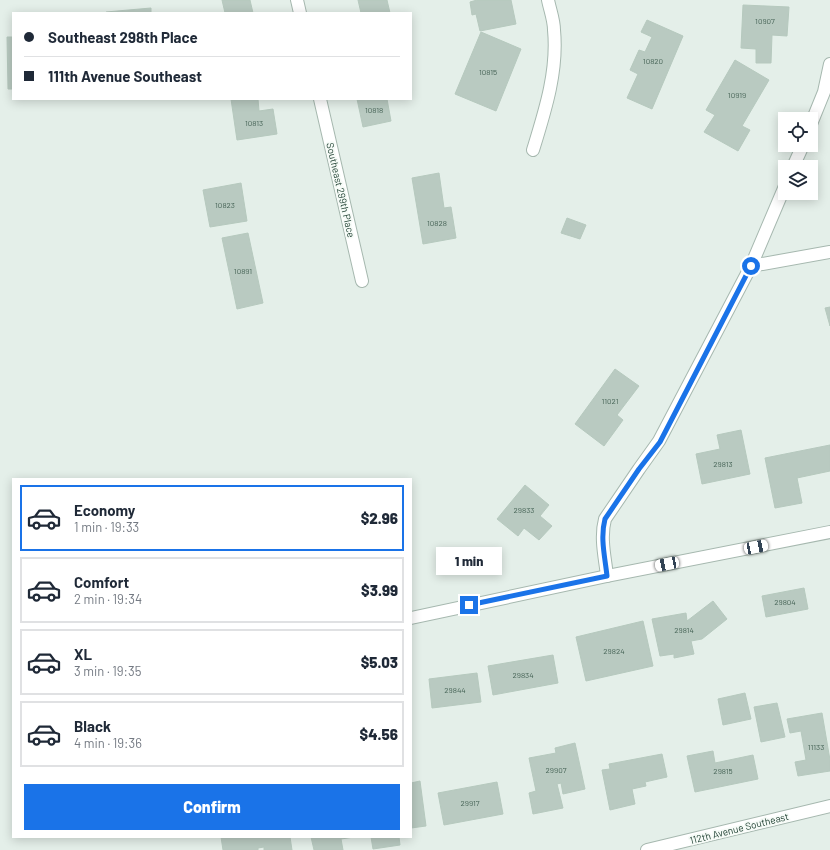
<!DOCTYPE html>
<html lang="en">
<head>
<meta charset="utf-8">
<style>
  body { margin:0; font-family:Barlow,sans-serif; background:#f2f2f3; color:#1f2937; height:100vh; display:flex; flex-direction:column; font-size:15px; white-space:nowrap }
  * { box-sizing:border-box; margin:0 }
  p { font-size:13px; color:#747a83 }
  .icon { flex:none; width:22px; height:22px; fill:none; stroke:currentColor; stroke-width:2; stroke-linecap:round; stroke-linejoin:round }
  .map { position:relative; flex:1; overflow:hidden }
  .side { position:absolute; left:12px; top:478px; width:400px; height:360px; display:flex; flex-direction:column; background:#fff; border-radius:0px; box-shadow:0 2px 10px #0003 }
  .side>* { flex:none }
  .banner { position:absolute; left:12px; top:12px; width:400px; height:88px; border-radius:0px; box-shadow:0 2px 10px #0003; display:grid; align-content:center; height:88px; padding:0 12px; background:#fff }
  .controls { position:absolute; left:778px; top:112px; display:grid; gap:8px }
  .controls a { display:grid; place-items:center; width:40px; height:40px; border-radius:0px; background:#fff; box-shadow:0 2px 10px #0003; font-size:20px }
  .end { position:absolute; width:18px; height:18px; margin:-9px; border:5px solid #1a73e8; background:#fff; box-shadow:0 0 0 2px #fff }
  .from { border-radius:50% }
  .bubble { position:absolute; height:28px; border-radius:0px; background:#fff; box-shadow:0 2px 10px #0003; font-size:13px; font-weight:800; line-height:28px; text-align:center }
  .car { position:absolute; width:12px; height:24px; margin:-12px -6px; border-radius:5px; box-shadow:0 0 3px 1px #0007; background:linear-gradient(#fff 24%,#345 0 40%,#fff 0 76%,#345 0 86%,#fff 0) }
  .banner b { display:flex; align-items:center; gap:14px; height:38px; font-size:15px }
  .banner b+b { border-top:1px solid #e0e1e3 }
  .banner i { width:10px; height:10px; background:#1f2937 }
  ul { padding:7px 0 0; list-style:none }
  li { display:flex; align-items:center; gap:12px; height:66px; margin:0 8px 6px; padding:0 4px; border:2px solid #e0e1e3; border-radius:0px }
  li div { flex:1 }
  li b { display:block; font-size:15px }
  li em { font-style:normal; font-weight:800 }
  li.on { border-color:#1a73e8 }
  li>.icon { width:36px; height:36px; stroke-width:1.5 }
  .primary-button { display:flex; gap:8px; margin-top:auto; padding:8px 12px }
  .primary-button a { flex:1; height:46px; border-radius:0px; background:#1a73e8; color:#fff; font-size:16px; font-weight:800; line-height:46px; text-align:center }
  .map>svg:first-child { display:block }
  .building { fill:#b9cac1; stroke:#b6c9be }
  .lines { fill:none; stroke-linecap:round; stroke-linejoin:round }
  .minor-casing { stroke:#a6b8af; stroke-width:14 }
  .tertiary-casing { stroke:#a6b8af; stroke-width:14 }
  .minor { stroke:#fff; stroke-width:12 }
  .tertiary { stroke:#fff; stroke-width:12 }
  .route { stroke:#1a73e8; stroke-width:5 }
  .labels { text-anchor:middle; stroke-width:3.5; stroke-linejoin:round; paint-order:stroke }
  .number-label { font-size:8px; fill:#486558 }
  .street-label { font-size:10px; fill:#224335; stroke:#f6fbf7 }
</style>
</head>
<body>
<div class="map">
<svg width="830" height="850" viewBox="0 0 830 850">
  <rect width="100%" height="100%" fill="#e4efe9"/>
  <!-- building -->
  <g class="building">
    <path d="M222,0H250L253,13H225Z"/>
    <path d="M358,0H387L390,13H361Z"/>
    <path d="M477,0H511L516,24L480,31L476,14L472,15L470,2Z"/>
    <path d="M743,5L789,7L787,36L772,35L771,63H756V49L741,48Z"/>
    <path d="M151,8V13H106V12Z"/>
    <path d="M647,20L683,36L652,109L627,98L638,74L630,70L639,50L645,52L652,37L641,32Z"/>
    <path d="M481,32L521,49L496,111L455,94Z"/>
    <path d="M7,37H13V89H8Z"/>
    <path d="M735,60L769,80L742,126L750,130L738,151L704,132L715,115L706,110Z"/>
    <path d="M231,99H258L259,111L273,109L277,134L237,140Z"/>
    <path d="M357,99H387L391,121L363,127Z"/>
    <path d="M439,173L444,208L451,207L456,238L423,244L412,178Z"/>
    <path d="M241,183L247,221L210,227L203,190Z"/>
    <path d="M567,218L586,225L580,239L561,233Z"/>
    <path d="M248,233L263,303L237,309L222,238Z"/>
    <path d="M830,307V326L825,308Z"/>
    <path d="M615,369L639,386L617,415L623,420L604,446L575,424Z"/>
    <path d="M741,430L750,474L702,484L696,454L720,449L717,435Z"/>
    <path d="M830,445V471L797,478L802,503L775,508L765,458Z"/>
    <path d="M525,485L549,505L540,516L552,526L539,540L524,528L518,536L497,519Z"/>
    <path d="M804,588L808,609L766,617L762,596Z"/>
    <path d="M713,601L727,619L702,639L691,641L694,654L674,658V654L660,656L652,619L686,613L687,621Z"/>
    <path d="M643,621L653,666L586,681L576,637Z"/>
    <path d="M553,655L558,683L493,695L488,666Z"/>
    <path d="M477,673L481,702L432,708L429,679Z"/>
    <path d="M745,693L751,719L723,725L718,699Z"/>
    <path d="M777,703L785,737L761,742L754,707Z"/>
    <path d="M822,713L830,760V771L798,776L795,762L806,760L801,731L790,733L787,719Z"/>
    <path d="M575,743L585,789L563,794L561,783L557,784L563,808L533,814L529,793L536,791L529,758L556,753L555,748Z"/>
    <path d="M713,751L715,763L753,755L758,779L695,792L687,756Z"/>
    <path d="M662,754L667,777L645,782L646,786L632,789L635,804L610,810L602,770L610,769L609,764Z"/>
    <path d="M420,781L426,826L411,828V783Z"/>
    <path d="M497,782L503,814L444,825L438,793Z"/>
    <path d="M221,837H290L292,850H264V847L258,848V850H223Z"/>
    <path d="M311,837H354L341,839L343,850H314Z"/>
    <path d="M371,837H399L400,845L373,849Z"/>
  </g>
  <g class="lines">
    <!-- minor casing -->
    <g class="minor-casing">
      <g id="minor">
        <path d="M297,0L300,13"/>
        <path d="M320,99L362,281"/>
        <path d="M811,124L824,92L830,64"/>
        <path d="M533,150C545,111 558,71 554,30C554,20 550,10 548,0"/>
        <path d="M793,167L803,145"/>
        <path d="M751,266L830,252"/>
        <path d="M607,576C605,557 600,538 605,519L639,469L659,441L751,266L785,186"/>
        <path d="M411,618L607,576L830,532"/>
      </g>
    </g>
    <!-- tertiary casing -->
    <g class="tertiary-casing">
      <path id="tertiary" d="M647,850L830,806"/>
    </g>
    <!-- minor -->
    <use href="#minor" class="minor"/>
    <!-- tertiary -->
    <use href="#tertiary" class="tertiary"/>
  </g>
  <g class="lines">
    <!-- route -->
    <path class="route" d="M469,605L607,576C605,557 600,538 605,519L639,469L660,442L751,266"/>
  </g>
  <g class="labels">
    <!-- number labels -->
    <g class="number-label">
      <text x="765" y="24">10907</text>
      <text x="653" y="64">10820</text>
      <text x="488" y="75">10815</text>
      <text x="737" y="98">10919</text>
      <text x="374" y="113">10818</text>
      <text x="254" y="126">10813</text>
      <text x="225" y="208">10823</text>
      <text x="437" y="226">10828</text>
      <text x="243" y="274">10891</text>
      <text x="610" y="404">11021</text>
      <text x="723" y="467">29813</text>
      <text x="524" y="513">29833</text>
      <text x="785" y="605">29804</text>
      <text x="684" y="633">29814</text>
      <text x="614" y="654">29824</text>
      <text x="523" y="678">29834</text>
      <text x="455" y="693">29844</text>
      <text x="816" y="750">11133</text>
      <text x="556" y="773">29907</text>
      <text x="723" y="774">29815</text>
      <text x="470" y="806">29917</text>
    </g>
    <!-- street labels -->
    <g class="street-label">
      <text transform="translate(341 190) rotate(77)" y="4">Southeast 299th Place</text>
      <text transform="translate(739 828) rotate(-14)" y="4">112th Avenue Southeast</text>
    </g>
  </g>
</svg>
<div class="controls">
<a><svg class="icon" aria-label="locate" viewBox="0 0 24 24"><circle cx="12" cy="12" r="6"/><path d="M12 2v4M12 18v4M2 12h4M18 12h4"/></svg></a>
<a><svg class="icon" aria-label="layers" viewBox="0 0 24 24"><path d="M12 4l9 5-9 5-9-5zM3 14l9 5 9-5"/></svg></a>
</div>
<i class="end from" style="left:751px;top:266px"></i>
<i class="end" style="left:469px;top:605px"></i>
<div class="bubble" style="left:436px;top:547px;width:66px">1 min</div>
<i class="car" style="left:756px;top:547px;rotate:79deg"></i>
<i class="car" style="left:667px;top:564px;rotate:259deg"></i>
<div class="banner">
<b><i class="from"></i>Southeast 298th Place</b>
<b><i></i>111th Avenue Southeast</b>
</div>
<section class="side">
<ul>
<li class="on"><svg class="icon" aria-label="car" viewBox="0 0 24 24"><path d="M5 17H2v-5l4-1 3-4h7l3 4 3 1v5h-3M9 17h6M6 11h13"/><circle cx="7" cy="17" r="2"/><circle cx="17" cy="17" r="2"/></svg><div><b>Economy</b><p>1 min · 19:33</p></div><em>$2.96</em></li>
<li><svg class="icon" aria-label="car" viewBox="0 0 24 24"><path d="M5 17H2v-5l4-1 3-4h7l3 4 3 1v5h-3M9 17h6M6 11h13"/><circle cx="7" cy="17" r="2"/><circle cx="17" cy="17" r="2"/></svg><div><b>Comfort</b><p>2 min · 19:34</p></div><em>$3.99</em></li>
<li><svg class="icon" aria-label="car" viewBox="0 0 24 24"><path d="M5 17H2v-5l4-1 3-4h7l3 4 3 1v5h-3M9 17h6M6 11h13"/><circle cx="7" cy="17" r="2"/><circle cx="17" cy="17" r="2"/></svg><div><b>XL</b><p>3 min · 19:35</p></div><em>$5.03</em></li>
<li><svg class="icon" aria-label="car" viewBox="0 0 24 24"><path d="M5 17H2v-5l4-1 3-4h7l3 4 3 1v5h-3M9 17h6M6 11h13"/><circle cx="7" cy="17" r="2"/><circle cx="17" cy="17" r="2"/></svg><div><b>Black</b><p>4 min · 19:36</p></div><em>$4.56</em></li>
</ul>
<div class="primary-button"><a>Confirm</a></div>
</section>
</div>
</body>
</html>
